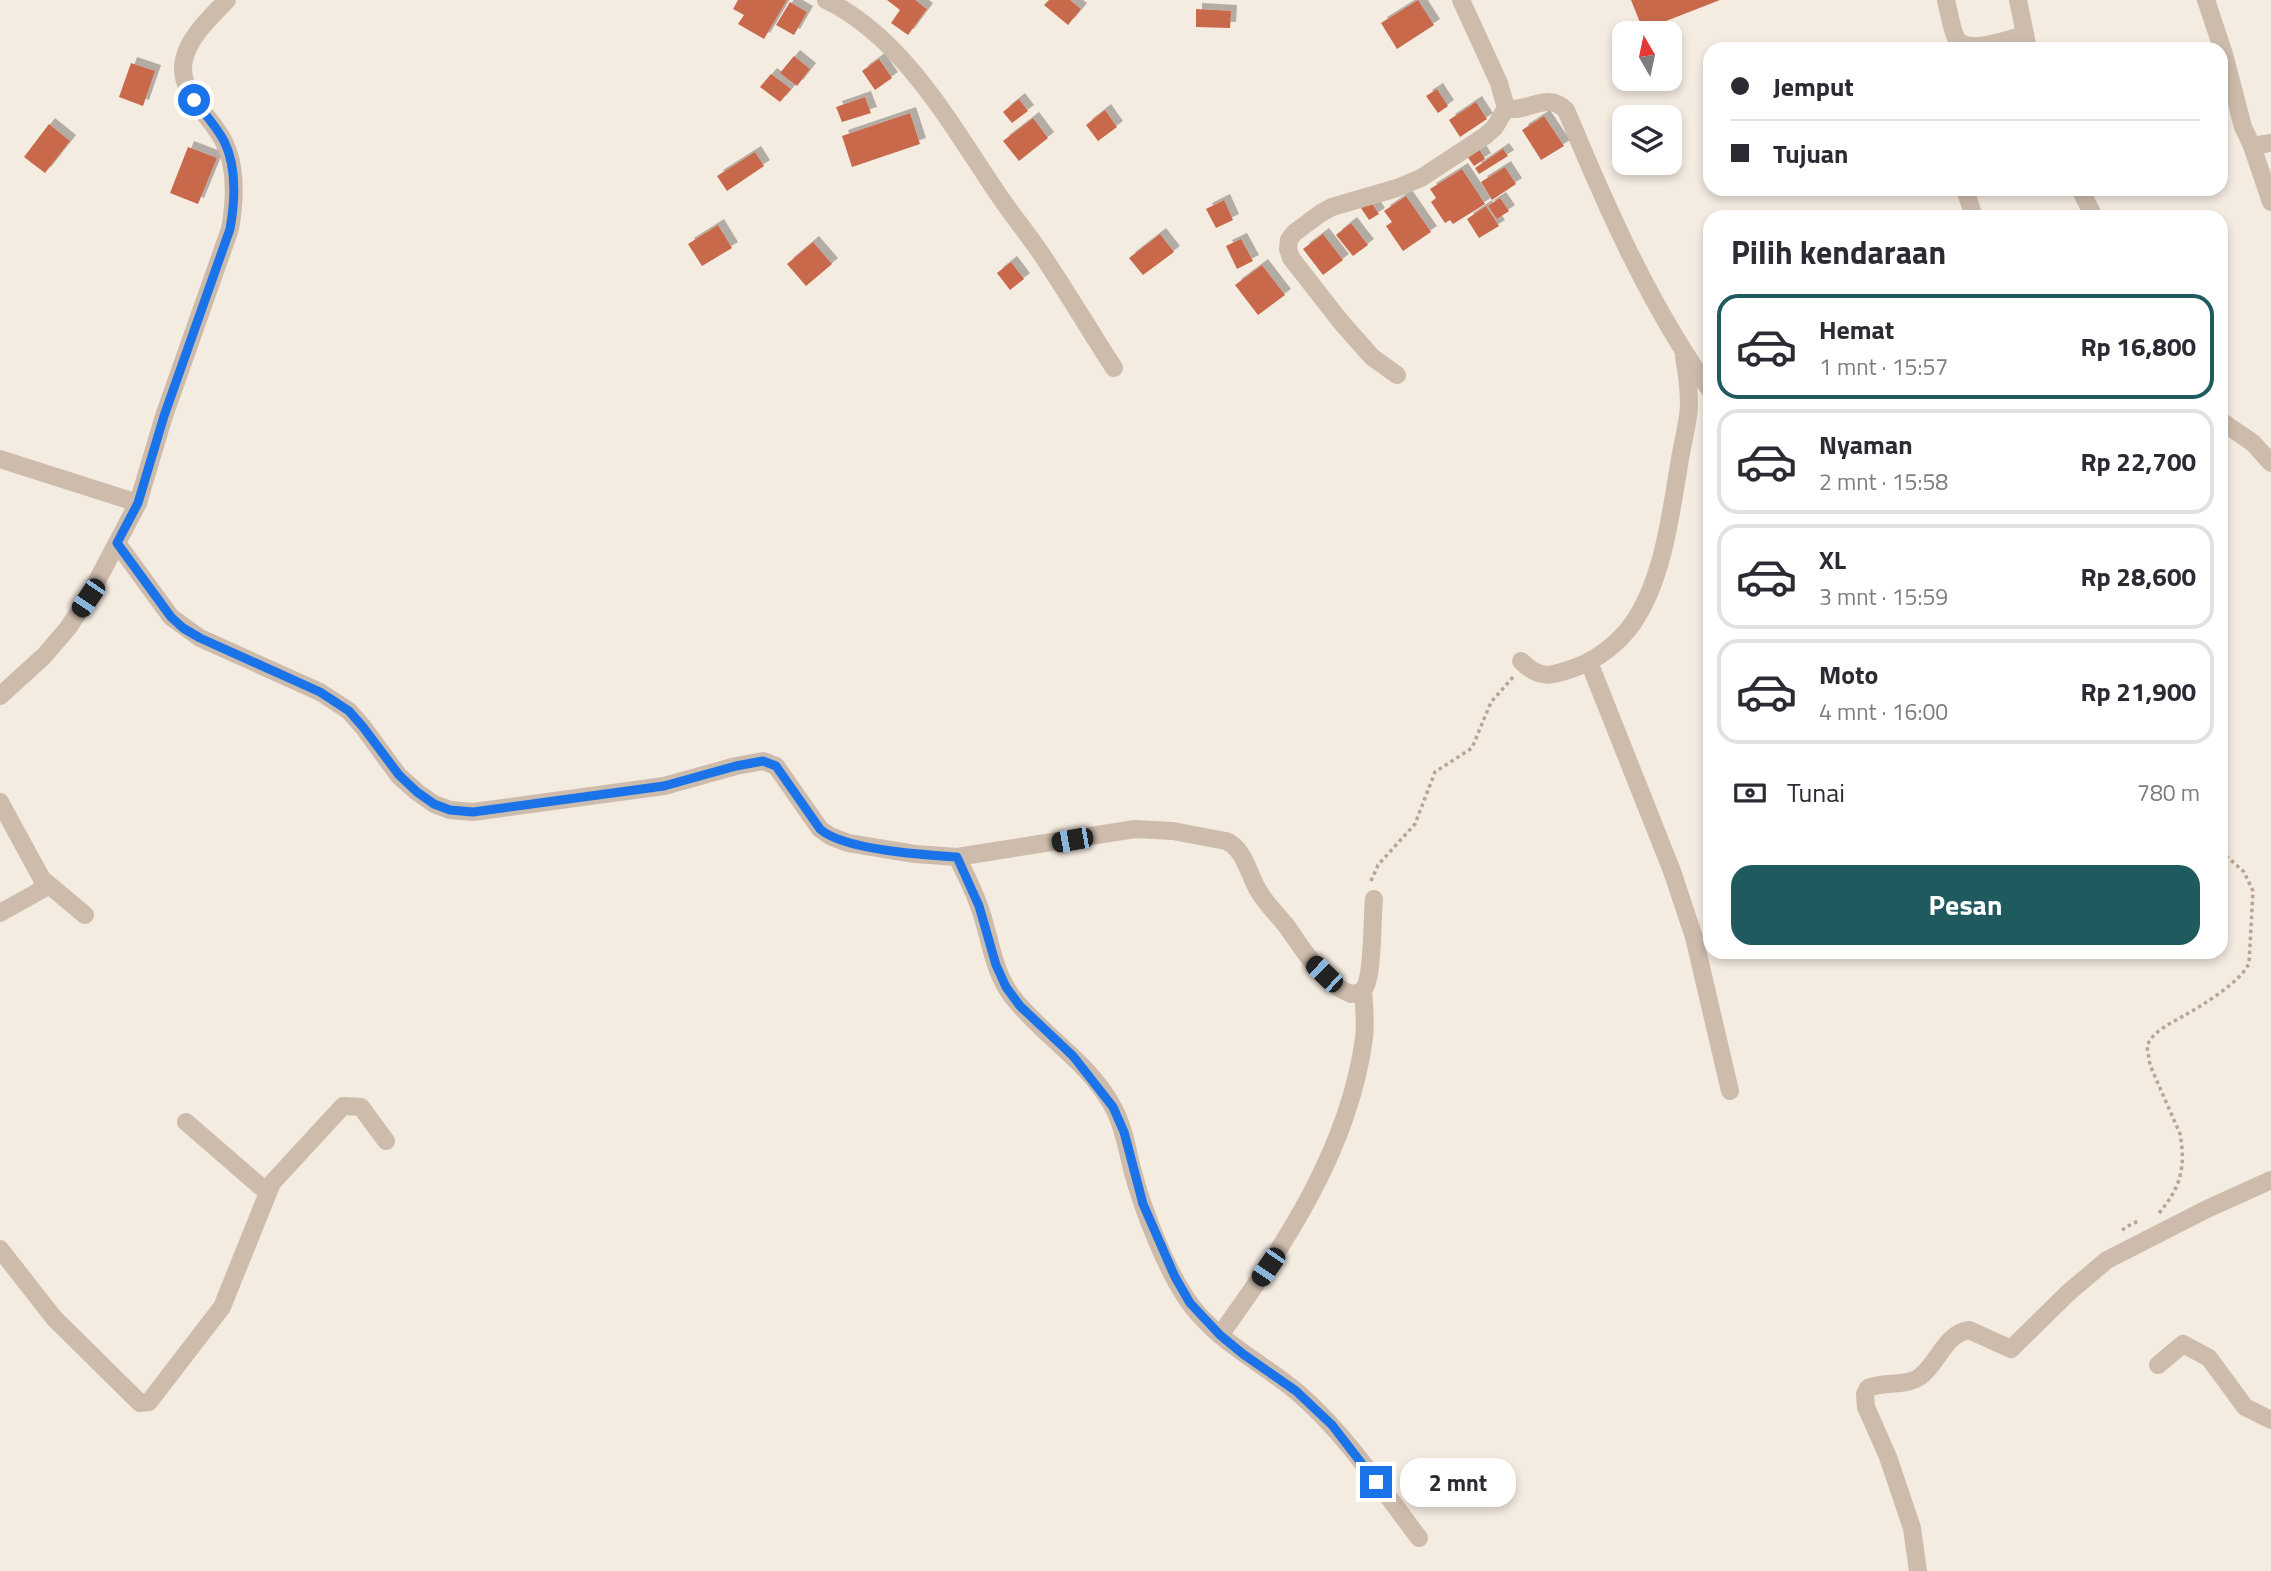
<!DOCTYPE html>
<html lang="id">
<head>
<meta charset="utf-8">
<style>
  body { margin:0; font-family:"Titillium Web",sans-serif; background:#f7f7f7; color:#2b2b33; height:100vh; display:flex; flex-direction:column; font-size:26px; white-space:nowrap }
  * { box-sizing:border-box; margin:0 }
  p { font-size:23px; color:#7c7c81 }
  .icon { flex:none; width:38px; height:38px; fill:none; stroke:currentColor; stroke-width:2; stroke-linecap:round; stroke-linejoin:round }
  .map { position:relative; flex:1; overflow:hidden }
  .details { position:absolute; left:1703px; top:210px; width:525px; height:749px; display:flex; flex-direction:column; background:#fff; border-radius:21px; box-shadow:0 4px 10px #0003 }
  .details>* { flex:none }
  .banner { position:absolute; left:1703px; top:42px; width:525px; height:154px; border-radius:21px; box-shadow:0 4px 10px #0003; display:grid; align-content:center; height:154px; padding:0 28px; background:#fff }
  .needle { width:46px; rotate:351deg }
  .buttons { position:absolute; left:1612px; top:21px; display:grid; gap:14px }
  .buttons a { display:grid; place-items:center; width:70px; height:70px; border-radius:14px; background:#fff; box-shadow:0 4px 10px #0003; font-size:35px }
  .end { position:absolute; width:32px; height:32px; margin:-16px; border:9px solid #1a73e8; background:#fff; box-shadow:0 0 0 4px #fff }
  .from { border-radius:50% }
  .bubble { position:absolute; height:49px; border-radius:21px; background:#fff; box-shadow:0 4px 10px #0003; font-size:23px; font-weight:700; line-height:49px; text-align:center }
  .car { position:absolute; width:21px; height:42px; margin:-21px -10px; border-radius:9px; box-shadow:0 0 5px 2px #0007; background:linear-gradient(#222 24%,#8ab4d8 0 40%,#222 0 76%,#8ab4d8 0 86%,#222 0) }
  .banner b { display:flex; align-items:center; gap:24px; height:66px; font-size:26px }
  .banner b+b { border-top:2px solid #e1e1e2 }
  .banner i { width:18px; height:18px; background:#2b2b33 }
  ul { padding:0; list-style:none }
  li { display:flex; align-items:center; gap:21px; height:105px; margin:0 14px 10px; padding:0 14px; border:4px solid #e1e1e2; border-radius:21px }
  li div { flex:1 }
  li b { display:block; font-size:26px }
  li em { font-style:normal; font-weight:700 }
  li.selected { border-color:#1f5a5e }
  li>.icon { width:63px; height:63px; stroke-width:1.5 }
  h2 { padding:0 28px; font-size:32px; line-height:84px }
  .pay { display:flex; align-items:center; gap:18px; height:77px; padding:0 28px; font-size:26px }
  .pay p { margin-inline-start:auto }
  .cta { display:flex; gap:14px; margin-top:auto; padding:14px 28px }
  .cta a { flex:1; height:80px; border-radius:21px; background:#1f5a5e; color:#fff; font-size:28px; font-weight:700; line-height:80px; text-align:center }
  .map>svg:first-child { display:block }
  .building { fill:#c8694b; filter:url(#shadow) }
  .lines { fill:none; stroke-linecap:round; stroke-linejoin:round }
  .path { stroke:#b9a596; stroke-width:3.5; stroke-dasharray:3.5 3.5; stroke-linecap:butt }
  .minor { stroke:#cdbbac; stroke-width:18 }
  .route { stroke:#1a73e8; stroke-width:9 }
</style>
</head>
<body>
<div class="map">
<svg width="2271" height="1571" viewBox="0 0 2271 1571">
  <defs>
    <filter id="shadow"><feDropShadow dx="6" dy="-6" stdDeviation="0" flood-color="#0004"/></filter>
  </defs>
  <rect width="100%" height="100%" fill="#f4ebe1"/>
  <!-- building -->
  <g class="building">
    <path d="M738,0H787L764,39L738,24L744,15L733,9Z"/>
    <path d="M887,0H915L927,9L908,35L891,23L900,10Z"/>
    <path d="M1049,0H1070L1081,9L1068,25L1044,5Z"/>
    <path d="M1418,0L1434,25L1397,49L1381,23Z"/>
    <path d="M1631,0H1720L1643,30Z"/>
    <path d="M790,2L807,12L794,35L776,25Z"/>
    <path d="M1196,9L1231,11L1230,28L1196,27Z"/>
    <path d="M794,56L810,69L797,86L780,73Z"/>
    <path d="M879,59L892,78L875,90L862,71Z"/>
    <path d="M131,63L155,71L143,106L119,97Z"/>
    <path d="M771,74L791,89L780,102L760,87Z"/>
    <path d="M1437,89L1448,106L1438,113L1426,96Z"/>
    <path d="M865,97L871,113L842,122L836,107Z"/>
    <path d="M1019,99L1028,111L1012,123L1003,112Z"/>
    <path d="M1476,102L1487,119L1460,137L1449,120Z"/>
    <path d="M1105,110L1117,127L1098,141L1086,125Z"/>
    <path d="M910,113L920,144L852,167L842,136Z"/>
    <path d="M1544,116L1564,146L1541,160L1522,130Z"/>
    <path d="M1033,118L1048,138L1019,161L1003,141Z"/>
    <path d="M49,124L70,141L45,173L24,157Z"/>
    <path d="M188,147L217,158L198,204L170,193Z"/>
    <path d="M1479,149L1485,159L1474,166L1467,156Z"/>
    <path d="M1503,149L1508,156L1479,174L1475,168Z"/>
    <path d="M755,152L764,166L727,191L717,176Z"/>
    <path d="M1505,167L1516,184L1492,200L1481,182Z"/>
    <path d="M1462,169L1485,204L1453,224L1450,220L1445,223L1431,202L1436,198L1430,189Z"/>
    <path d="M1406,196L1431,232L1403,251L1386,226L1392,222L1384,211Z"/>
    <path d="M1500,198L1509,211L1497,219L1488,206Z"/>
    <path d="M1224,200L1233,220L1216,228L1206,209Z"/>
    <path d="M1371,202L1379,214L1369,220L1361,208Z"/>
    <path d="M1486,206L1499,226L1479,238L1467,219Z"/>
    <path d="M1351,223L1368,245L1353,256L1336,235Z"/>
    <path d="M718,225L732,248L702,266L688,244Z"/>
    <path d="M1160,234L1174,252L1143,275L1129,258Z"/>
    <path d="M1323,234L1343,260L1323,275L1303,249Z"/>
    <path d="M1241,239L1253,261L1237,269L1226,246Z"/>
    <path d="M813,242L832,264L806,286L787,264Z"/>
    <path d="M1011,262L1024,279L1010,290L997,273Z"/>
    <path d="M1262,265L1285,295L1258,315L1235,285Z"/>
  </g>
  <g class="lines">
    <!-- path -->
    <g class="path">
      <path d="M1371,881L1378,865L1415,824L1435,772L1472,748L1491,702L1514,676"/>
      <path d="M2159,1213C2181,1187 2186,1167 2180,1134L2150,1065L2147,1046C2153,1031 2171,1023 2185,1015C2203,1005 2242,981 2249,963L2253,891L2244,872L2221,851"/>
      <path d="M2122,1230L2133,1223L2140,1221"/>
    </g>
    <!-- minor -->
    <g class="minor">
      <path d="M826,0C904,38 951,125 998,194C1012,215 1028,234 1042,255C1067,292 1090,331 1114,368"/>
      <path d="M1461,0L1499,83L1506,108C1527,114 1546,90 1566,110C1606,206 1649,305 1710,390"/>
      <path d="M1946,0C1949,12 1951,27 1956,38C1967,56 2008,39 2025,35"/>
      <path d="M2018,0L2028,49"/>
      <path d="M2206,0L2224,54L2243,127L2252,146L2271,202"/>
      <path d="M2252,146L2271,143"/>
      <path d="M1965,189L1974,217"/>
      <path d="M2080,189L2094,217"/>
      <path d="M1397,375L1372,357L1341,322L1291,258L1288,249L1289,240L1294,233L1321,213L1332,207L1397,188L1421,178L1485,136L1495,127L1506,108"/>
      <path d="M2221,421L2253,443L2271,463"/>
      <path d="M0,459L138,503"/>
      <path d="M117,543L171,617L200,638L320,692L349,711L363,727L399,776L417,792L434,804L450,810L473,812L664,786L736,766L763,761L776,766L820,829L830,836L848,843L915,854L957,857L1135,829L1173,831L1226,841C1244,848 1249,875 1258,890C1266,904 1278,915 1288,928C1304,951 1324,984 1351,994C1356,993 1362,993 1365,987C1373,974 1372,918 1374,899"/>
      <path d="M1521,661C1539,680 1552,676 1574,668C1597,660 1619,643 1633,623C1664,578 1671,511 1680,459C1683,441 1688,424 1689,406C1689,389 1687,373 1684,357"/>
      <path d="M1589,662L1672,871L1694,937L1730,1091"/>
      <path d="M0,696L44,656L68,628L88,598L138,503L164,416L230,229C235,201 237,166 223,140C210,115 177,92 184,60C189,36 211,17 227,0"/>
      <path d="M0,802L42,879L43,889L0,913"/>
      <path d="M957,857C965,873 973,889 979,906C990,935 992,969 1011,995C1042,1036 1090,1062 1114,1109C1124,1128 1127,1149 1132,1169C1143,1210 1166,1271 1191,1305C1220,1343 1261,1362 1297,1392C1345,1433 1381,1488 1419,1538"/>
      <path d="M42,879L85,915"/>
      <path d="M186,1122L268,1193"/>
      <path d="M0,1249L54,1318L140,1403L149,1402L222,1307L272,1183L343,1106L361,1107L386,1141"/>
      <path d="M1220,1335C1284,1246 1349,1150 1364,1038C1366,1022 1364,1006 1363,990"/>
      <path d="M2158,1365L2183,1344L2209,1358L2245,1407L2271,1420"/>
      <path d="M1918,1571L1912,1528L1888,1457L1866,1407L1865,1394L1868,1388C1884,1381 1909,1387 1922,1375C1939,1361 1945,1334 1969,1330L2011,1349L2069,1292L2107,1260L2207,1209L2271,1180"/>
    </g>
  </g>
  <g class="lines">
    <!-- route -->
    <path class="route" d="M194,100C204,113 216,126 224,141C237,167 235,201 230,229L164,416L138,503L117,543L171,617L183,628L200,638L320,692L349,711L363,727L399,775L417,792L434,804L450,810L473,812L664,786L736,766L763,761L776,766L820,829C843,850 925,855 957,857L979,906L996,965L1006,987L1020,1006L1073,1056L1113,1107L1124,1132L1143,1204L1175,1277L1190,1303L1220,1335L1243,1354L1296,1391L1332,1425L1376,1482"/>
  </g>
</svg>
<div class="buttons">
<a><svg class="needle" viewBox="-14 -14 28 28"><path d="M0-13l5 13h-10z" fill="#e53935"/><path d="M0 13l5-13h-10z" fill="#7c7c81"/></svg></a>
<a><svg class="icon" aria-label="layers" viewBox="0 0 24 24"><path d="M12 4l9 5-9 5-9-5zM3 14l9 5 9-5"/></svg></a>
</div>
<i class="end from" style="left:194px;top:100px"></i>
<i class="end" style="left:1376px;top:1482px"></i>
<div class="bubble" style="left:1400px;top:1458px;width:116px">2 mnt</div>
<i class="car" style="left:88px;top:598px;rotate:214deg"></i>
<i class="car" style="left:1072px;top:840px;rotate:260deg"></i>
<i class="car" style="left:1324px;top:974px;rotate:314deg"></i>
<i class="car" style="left:1268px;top:1267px;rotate:214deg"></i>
<div class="banner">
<b><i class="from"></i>Jemput</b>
<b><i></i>Tujuan</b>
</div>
<section class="details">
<h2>Pilih kendaraan</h2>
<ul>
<li class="selected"><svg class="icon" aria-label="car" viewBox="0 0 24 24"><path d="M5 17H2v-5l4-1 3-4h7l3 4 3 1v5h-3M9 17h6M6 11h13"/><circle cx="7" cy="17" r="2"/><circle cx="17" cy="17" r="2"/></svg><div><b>Hemat</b><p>1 mnt · 15:57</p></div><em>Rp 16,800</em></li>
<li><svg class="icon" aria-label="car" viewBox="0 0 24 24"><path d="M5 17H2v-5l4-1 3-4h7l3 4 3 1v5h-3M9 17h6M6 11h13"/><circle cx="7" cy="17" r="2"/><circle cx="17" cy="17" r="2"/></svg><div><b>Nyaman</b><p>2 mnt · 15:58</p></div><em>Rp 22,700</em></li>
<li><svg class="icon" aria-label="car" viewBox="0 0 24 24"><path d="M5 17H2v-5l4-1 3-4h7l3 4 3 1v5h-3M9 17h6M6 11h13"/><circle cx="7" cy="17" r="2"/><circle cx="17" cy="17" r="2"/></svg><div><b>XL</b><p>3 mnt · 15:59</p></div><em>Rp 28,600</em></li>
<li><svg class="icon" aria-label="car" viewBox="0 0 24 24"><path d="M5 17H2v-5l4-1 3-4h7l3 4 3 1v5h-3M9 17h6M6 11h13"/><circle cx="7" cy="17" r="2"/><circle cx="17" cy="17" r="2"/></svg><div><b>Moto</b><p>4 mnt · 16:00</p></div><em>Rp 21,900</em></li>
</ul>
<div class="pay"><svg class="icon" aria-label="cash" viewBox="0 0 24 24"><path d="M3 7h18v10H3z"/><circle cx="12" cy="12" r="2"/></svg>Tunai<p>780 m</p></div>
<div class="cta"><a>Pesan</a></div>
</section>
</div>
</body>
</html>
